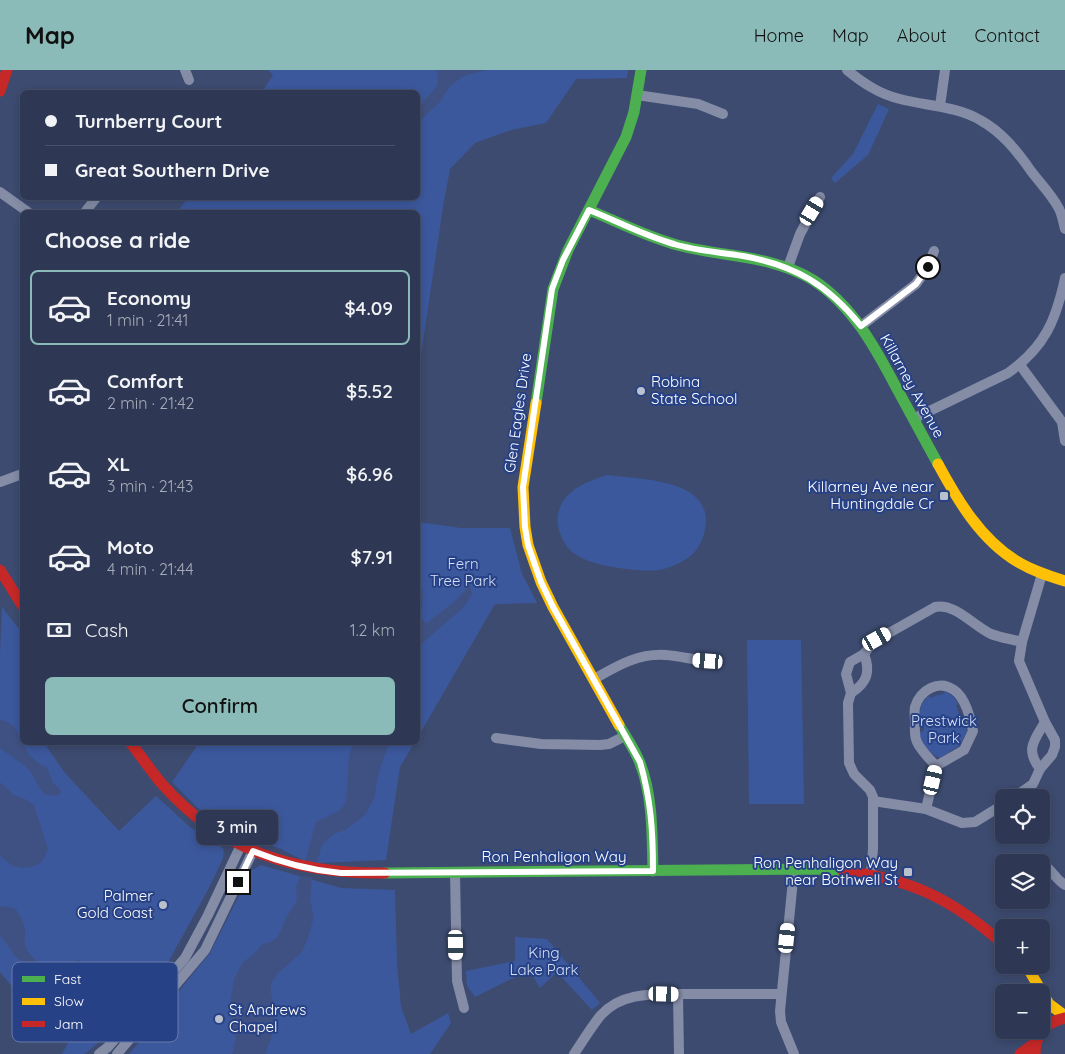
<!DOCTYPE html>
<html lang="en">
<head>
<meta charset="utf-8">
<style>
  body { margin:0; font-family:Quicksand,sans-serif; background:#363f5a; color:#f1f3f6; height:100vh; display:flex; flex-direction:column; font-size:19px; white-space:nowrap }
  * { box-sizing:border-box; margin:0 }
  p { font-size:16px; color:#a7acb8 }
  .icon { flex:none; width:28px; height:28px; fill:none; stroke:currentColor; stroke-width:2; stroke-linecap:round; stroke-linejoin:round }
  .map { position:relative; flex:1; overflow:hidden }
  .panel { position:absolute; left:20px; top:140px; width:400px; height:535px; display:flex; flex-direction:column; background:#2e3854; border-radius:8px; box-shadow:0 2px 8px #0003,0 0 0 1px #49526b }
  .panel>* { flex:none }
  .top-card { position:absolute; left:20px; top:20px; width:400px; height:110px; border-radius:8px; box-shadow:0 2px 8px #0003,0 0 0 1px #49526b; display:grid; align-content:center; height:110px; padding:0 25px; background:#2e3854 }
  .tools { position:absolute; left:995px; top:719px; display:grid; gap:10px }
  .tools a { display:grid; place-items:center; width:55px; height:55px; border-radius:8px; background:#2e3854; box-shadow:0 2px 8px #0003,0 0 0 1px #49526b; font-size:25px }
  .end { position:absolute; width:22px; height:22px; margin:-11px; border:6px solid #fff; background:#111; box-shadow:0 0 0 2px #111 }
  .from { border-radius:50% }
  .bubble { position:absolute; height:35px; border-radius:8px; background:#2e3854; box-shadow:0 2px 8px #0003,0 0 0 1px #49526b; font-size:16px; font-weight:600; line-height:35px; text-align:center }
  .car { position:absolute; width:15px; height:30px; margin:-15px -8px; border-radius:6px; box-shadow:0 0 4px 1px #0007; background:linear-gradient(#fff 24%,#345 0 40%,#fff 0 76%,#345 0 86%,#fff 0) }
  .top-card b { display:flex; align-items:center; gap:18px; height:48px; font-size:19px }
  .top-card b+b { border-top:1px solid #49526b }
  .top-card i { width:12px; height:12px; background:#f1f3f6 }
  ul { padding:0; list-style:none }
  li { display:flex; align-items:center; gap:15px; height:75px; margin:0 10px 8px; padding:0 15px; border:2px solid transparent; border-radius:8px }
  li div { flex:1 }
  li b { display:block; font-size:19px }
  li em { font-style:normal; font-weight:600 }
  li.current { border-color:#8bbbb9 }
  li>.icon { width:45px; height:45px; stroke-width:1.5 }
  h2 { padding:0 25px; font-size:22px; line-height:60px }
  .pay { display:flex; align-items:center; gap:12px; height:55px; padding:0 25px; font-size:19px }
  .pay p { margin-inline-start:auto }
  .action { display:flex; gap:10px; margin-top:auto; padding:10px 25px }
  .action a { flex:1; height:58px; border-radius:8px; background:#8bbbb9; color:#111; font-size:20px; font-weight:600; line-height:58px; text-align:center }
  header { display:flex; align-items:center; gap:30px; box-sizing:border-box; height:70px; padding:0 25px; background:#8bbbb9; color:#111 }
  header strong { font-size:24px }
  nav { display:flex; gap:28px; margin-inline-start:auto; font-size:18px }
  .map>svg:first-child { display:block }
  .green { fill:#3c589c }
  .water { fill:#3f5183 }
  .lines { fill:none; stroke-linecap:round; stroke-linejoin:round }
  .street { stroke:#848ca6; stroke-width:10 }
  .fast { stroke:#4caf50; stroke-width:11 }
  .slow { stroke:#ffc107; stroke-width:11 }
  .jam { stroke:#c62828; stroke-width:11 }
  .route { stroke:#fff; stroke-width:6 }
  .poi-dot { fill:#bbc0cd; stroke:#274186; stroke-width:2 }
  .labels { text-anchor:middle; stroke-width:4; stroke-linejoin:round; paint-order:stroke }
  .poi-label { font-size:15px; fill:#fff; stroke:#274186; text-anchor:end }
  .street-label { font-size:15px; fill:#fff; stroke:#274186 }
  .park-label { font-size:15px; fill:#d6dff6; stroke:#274186 }
  .key { fill:#274186; stroke:#687aaa; stroke-width:1 }
  .key-label { font-size:14px; fill:#fff }
</style>
</head>
<body>
<header>
<strong>Map</strong>
<nav><a>Home</a><a>Map</a><a>About</a><a>Contact</a></nav>
</header>
<div class="map">
<svg width="1065" height="984" viewBox="0 0 1065 984">
  <rect width="100%" height="100%" fill="#3d4b70"/>
  <!-- green -->
  <g class="green">
    <path d="M268,0H628L627,8L576,9L546,53L511,60L475,73L450,99L443,137L418,305V142H177L188,128H418V22H262L273,5Z"/>
    <path d="M878,34L889,39L868,85L835,113L831,108L853,84Z"/>
    <path d="M608,405C644,410 719,409 704,464C698,485 683,493 664,499C652,502 638,500 626,499C607,496 588,494 572,482C565,476 560,465 558,456C554,425 583,412 608,405Z"/>
    <path d="M418,452L461,458H510L522,504L537,533L495,534L418,667Z"/>
    <path d="M2,537L22,563V634L21,640L22,643V672L44,673L65,703L119,761L156,726L190,757L224,779L223,788L210,816L170,889L109,963L85,984H62L77,957L25,932L0,902V584Z"/>
    <path d="M747,570H801L804,734H749Z"/>
    <path d="M945,621L955,628L958,634L956,635L962,653L965,652L967,661L960,675L940,688C929,683 921,673 919,662L924,661V649H920C919,639 921,633 929,626L931,628L937,625L944,624Z"/>
    <path d="M199,673H414L400,697L386,790L317,793L305,791L281,779L239,764L198,738L172,712Z"/>
    <path d="M261,795L341,818L395,820L397,893L401,937L411,964L448,943L451,953L430,984H129L151,959L169,933L210,883L252,800Z"/>
    <path d="M515,867L547,869L600,933L592,940L557,902L540,918L529,900L475,927L467,916L466,901L515,891Z"/>
  </g>
  <!-- water -->
  <g class="water">
    <path d="M437,0H486L464,6L450,16L440,32L425,46L421,51L418,63V44L424,31L437,16L438,10Z"/>
    <path d="M418,511L423,522L421,549L427,553L455,531L470,515L472,524L464,537L418,577Z"/>
    <path d="M0,650L6,651L15,657L29,685L41,695L45,696L48,700L53,713L61,720L59,725C54,726 48,726 44,723C37,718 35,706 29,700C20,691 9,685 0,678Z"/>
    <path d="M354,673H389L379,702L374,729L365,745L345,760L334,764L322,775L317,793L305,791L316,752C324,747 336,744 343,737C348,730 348,704 348,695C348,687 351,680 354,673Z"/>
    <path d="M0,712L14,725L27,730L34,735L48,779L42,792L34,796L23,798L13,796L0,786Z"/>
    <path d="M301,806L312,807L310,829L314,847L307,871L301,883L277,904L271,914V923L274,936V961L265,984H232L236,968L229,940L234,909L243,892L255,883L261,875L270,872L278,867L286,848L296,832L297,827L296,817Z"/>
    <path d="M0,836L15,838C21,846 25,853 25,864C25,867 24,872 25,875C28,888 52,905 65,901C70,899 73,893 77,890L84,892L91,898C90,908 97,916 99,926L106,931L101,941L45,913L15,886L0,865Z"/>
  </g>
  <g class="lines">
    <!-- street -->
    <g class="street">
      <path d="M185,0L189,10"/>
      <path d="M847,0C863,13 879,24 900,29C926,36 956,36 980,50C1002,62 1017,81 1031,101C1040,113 1051,124 1058,137C1062,143 1063,152 1065,159"/>
      <path d="M637,25L698,34L723,44"/>
      <path d="M940,36L945,0"/>
      <path d="M0,122L28,142"/>
      <path d="M85,142L96,128"/>
      <path d="M788,197L800,164L820,127"/>
      <path d="M861,256L916,214L928,197L934,181"/>
      <path d="M1020,295L1065,356"/>
      <path d="M913,349L1008,303C1045,277 1056,250 1065,208"/>
      <path d="M1062,352L1065,371"/>
      <path d="M0,412L22,404"/>
      <path d="M594,609C617,596 638,583 666,585C680,586 694,590 708,591"/>
      <path d="M851,623C867,613 871,602 864,584"/>
      <path d="M496,668L541,674L600,675L609,674L625,666"/>
      <path d="M1040,699C1025,679 1034,671 1045,652"/>
      <path d="M1013,728L1033,714L1040,699L1052,685L1055,677V670L1045,652L1019,591L1022,572L1042,504"/>
      <path d="M873,731L926,739L962,753L975,752L1004,734"/>
      <path d="M926,739L936,696L964,680L973,661C971,649 965,627 954,620C939,609 920,620 915,637C914,642 915,648 915,653C915,659 914,666 917,672C921,681 930,689 936,696"/>
      <path d="M1041,793C1051,798 1055,809 1065,815"/>
      <path d="M794,800L780,941L781,952L794,984"/>
      <path d="M455,802L457,911L464,938"/>
      <path d="M871,804L873,779V727L870,720L854,704L849,693L848,633L851,623L846,604L850,592L864,584L873,572L935,537C956,533 973,556 991,564C1001,568 1012,569 1022,572"/>
      <path d="M678,924H781"/>
      <path d="M99,984L108,977L185,888L208,845L241,775"/>
      <path d="M117,984L205,880L253,781"/>
      <path d="M574,984C583,971 591,957 601,945C621,923 650,924 678,924L679,984"/>
    </g>
    <!-- fast -->
    <g class="fast">
      <path d="M589,140C618,152 647,167 677,175C722,187 772,185 813,210C852,235 875,277 896,317C910,343 924,368 938,394"/>
      <path d="M536,333L553,219L568,180L626,67L634,42L641,0"/>
      <path d="M619,655C626,667 635,680 640,693C653,726 652,766 653,801"/>
      <path d="M385,803L817,799L843,801"/>
    </g>
    <!-- slow -->
    <g class="slow">
      <path d="M536,333L523,417L525,457L528,475L541,512L553,537L619,655"/>
      <path d="M938,394C958,431 981,470 1018,492C1033,501 1049,506 1065,511"/>
      <path d="M1026,895L1049,934L1065,946"/>
    </g>
    <!-- jam -->
    <g class="jam">
      <path d="M0,21L7,0"/>
      <path d="M0,500L22,535"/>
      <path d="M130,672C141,686 151,701 162,714C222,782 297,804 385,803"/>
      <path d="M843,801C910,808 954,830 1004,875"/>
      <path d="M1020,984L1035,973"/>
      <path d="M1035,984C1035,964 1046,952 1065,948"/>
    </g>
  </g>
  <g class="lines">
    <!-- route -->
    <path class="route" d="M238,812L253,781C282,793 310,800 341,803L653,801C653,761 651,730 640,692L553,537L541,512L528,475L525,457L523,417L552,219L563,190L589,140C617,151 645,166 674,174C696,181 720,182 743,186C795,195 828,215 861,256L916,214L928,197"/>
  </g>
  <!-- markers -->
  <g class="poi-dot">
    <circle cx="641" cy="321" r="5"/>
    <rect x="939" y="421" width="10" height="10" rx="2.5"/>
    <rect x="903" y="797" width="10" height="10" rx="2.5"/>
    <circle cx="163" cy="835" r="5"/>
    <circle cx="219" cy="949" r="5"/>
  </g>
  <g class="labels">
    <!-- poi labels -->
    <g class="poi-label">
      <text x="651" y="317" text-anchor="start">Robina<tspan x="651" dy="17">State School</tspan></text>
      <text x="934" y="422">Killarney Ave near<tspan x="934" dy="17">Huntingdale Cr</tspan></text>
      <text x="898" y="798">Ron Penhaligon Way<tspan x="898" dy="17">near Bothwell St</tspan></text>
      <text x="153" y="831">Palmer<tspan x="153" dy="17">Gold Coast</tspan></text>
      <text x="229" y="945" text-anchor="start">St Andrews<tspan x="229" dy="17">Chapel</tspan></text>
    </g>
    <!-- street labels -->
    <g class="street-label">
      <text transform="translate(912 316) rotate(61)" y="5">Killarney Avenue</text>
      <text transform="translate(518 343) rotate(-82)" y="5">Glen Eagles Drive</text>
      <text x="554" y="792">Ron Penhaligon Way</text>
    </g>
    <!-- park labels -->
    <g class="park-label">
      <text x="463" y="499">Fern<tspan x="463" dy="17">Tree Park</tspan></text>
      <text x="944" y="656">Prestwick<tspan x="944" dy="17">Park</tspan></text>
      <text x="544" y="888">King<tspan x="544" dy="17">Lake Park</tspan></text>
    </g>
  </g>
  <!-- legend -->
  <rect x="12" y="892" width="166" height="80" rx="8" class="key"/>
  <rect x="22" y="906" width="23" height="6" fill="#4caf50"/>
  <rect x="22" y="928" width="23" height="7" fill="#ffc107"/>
  <rect x="22" y="951" width="23" height="6" fill="#c62828"/>
  <g class="key-label">
    <text x="54" y="914">Fast</text>
    <text x="54" y="936">Slow</text>
    <text x="54" y="959">Jam</text>
  </g>
</svg>
<div class="tools">
<a><svg class="icon" aria-label="locate" viewBox="0 0 24 24"><circle cx="12" cy="12" r="6"/><path d="M12 2v4M12 18v4M2 12h4M18 12h4"/></svg></a>
<a><svg class="icon" aria-label="layers" viewBox="0 0 24 24"><path d="M12 4l9 5-9 5-9-5zM3 14l9 5 9-5"/></svg></a>
<a>+</a>
<a>−</a>
</div>
<i class="end from" style="left:928px;top:197px"></i>
<i class="end" style="left:238px;top:812px"></i>
<div class="bubble" style="left:196px;top:740px;width:82px">3 min</div>
<i class="car" style="left:812px;top:141px;rotate:31deg"></i>
<i class="car" style="left:877px;top:569px;rotate:61deg"></i>
<i class="car" style="left:708px;top:591px;rotate:274deg"></i>
<i class="car" style="left:933px;top:710px;rotate:13deg"></i>
<i class="car" style="left:787px;top:868px;rotate:6deg"></i>
<i class="car" style="left:456px;top:875px;rotate:179deg"></i>
<i class="car" style="left:664px;top:924px;rotate:91deg"></i>
<div class="top-card">
<b><i class="from"></i>Turnberry Court</b>
<b><i></i>Great Southern Drive</b>
</div>
<section class="panel">
<h2>Choose a ride</h2>
<ul>
<li class="current"><svg class="icon" aria-label="car" viewBox="0 0 24 24"><path d="M5 17H2v-5l4-1 3-4h7l3 4 3 1v5h-3M9 17h6M6 11h13"/><circle cx="7" cy="17" r="2"/><circle cx="17" cy="17" r="2"/></svg><div><b>Economy</b><p>1 min · 21:41</p></div><em>$4.09</em></li>
<li><svg class="icon" aria-label="car" viewBox="0 0 24 24"><path d="M5 17H2v-5l4-1 3-4h7l3 4 3 1v5h-3M9 17h6M6 11h13"/><circle cx="7" cy="17" r="2"/><circle cx="17" cy="17" r="2"/></svg><div><b>Comfort</b><p>2 min · 21:42</p></div><em>$5.52</em></li>
<li><svg class="icon" aria-label="car" viewBox="0 0 24 24"><path d="M5 17H2v-5l4-1 3-4h7l3 4 3 1v5h-3M9 17h6M6 11h13"/><circle cx="7" cy="17" r="2"/><circle cx="17" cy="17" r="2"/></svg><div><b>XL</b><p>3 min · 21:43</p></div><em>$6.96</em></li>
<li><svg class="icon" aria-label="car" viewBox="0 0 24 24"><path d="M5 17H2v-5l4-1 3-4h7l3 4 3 1v5h-3M9 17h6M6 11h13"/><circle cx="7" cy="17" r="2"/><circle cx="17" cy="17" r="2"/></svg><div><b>Moto</b><p>4 min · 21:44</p></div><em>$7.91</em></li>
</ul>
<div class="pay"><svg class="icon" aria-label="cash" viewBox="0 0 24 24"><path d="M3 7h18v10H3z"/><circle cx="12" cy="12" r="2"/></svg>Cash<p>1.2 km</p></div>
<div class="action"><a>Confirm</a></div>
</section>
</div>
</body>
</html>
